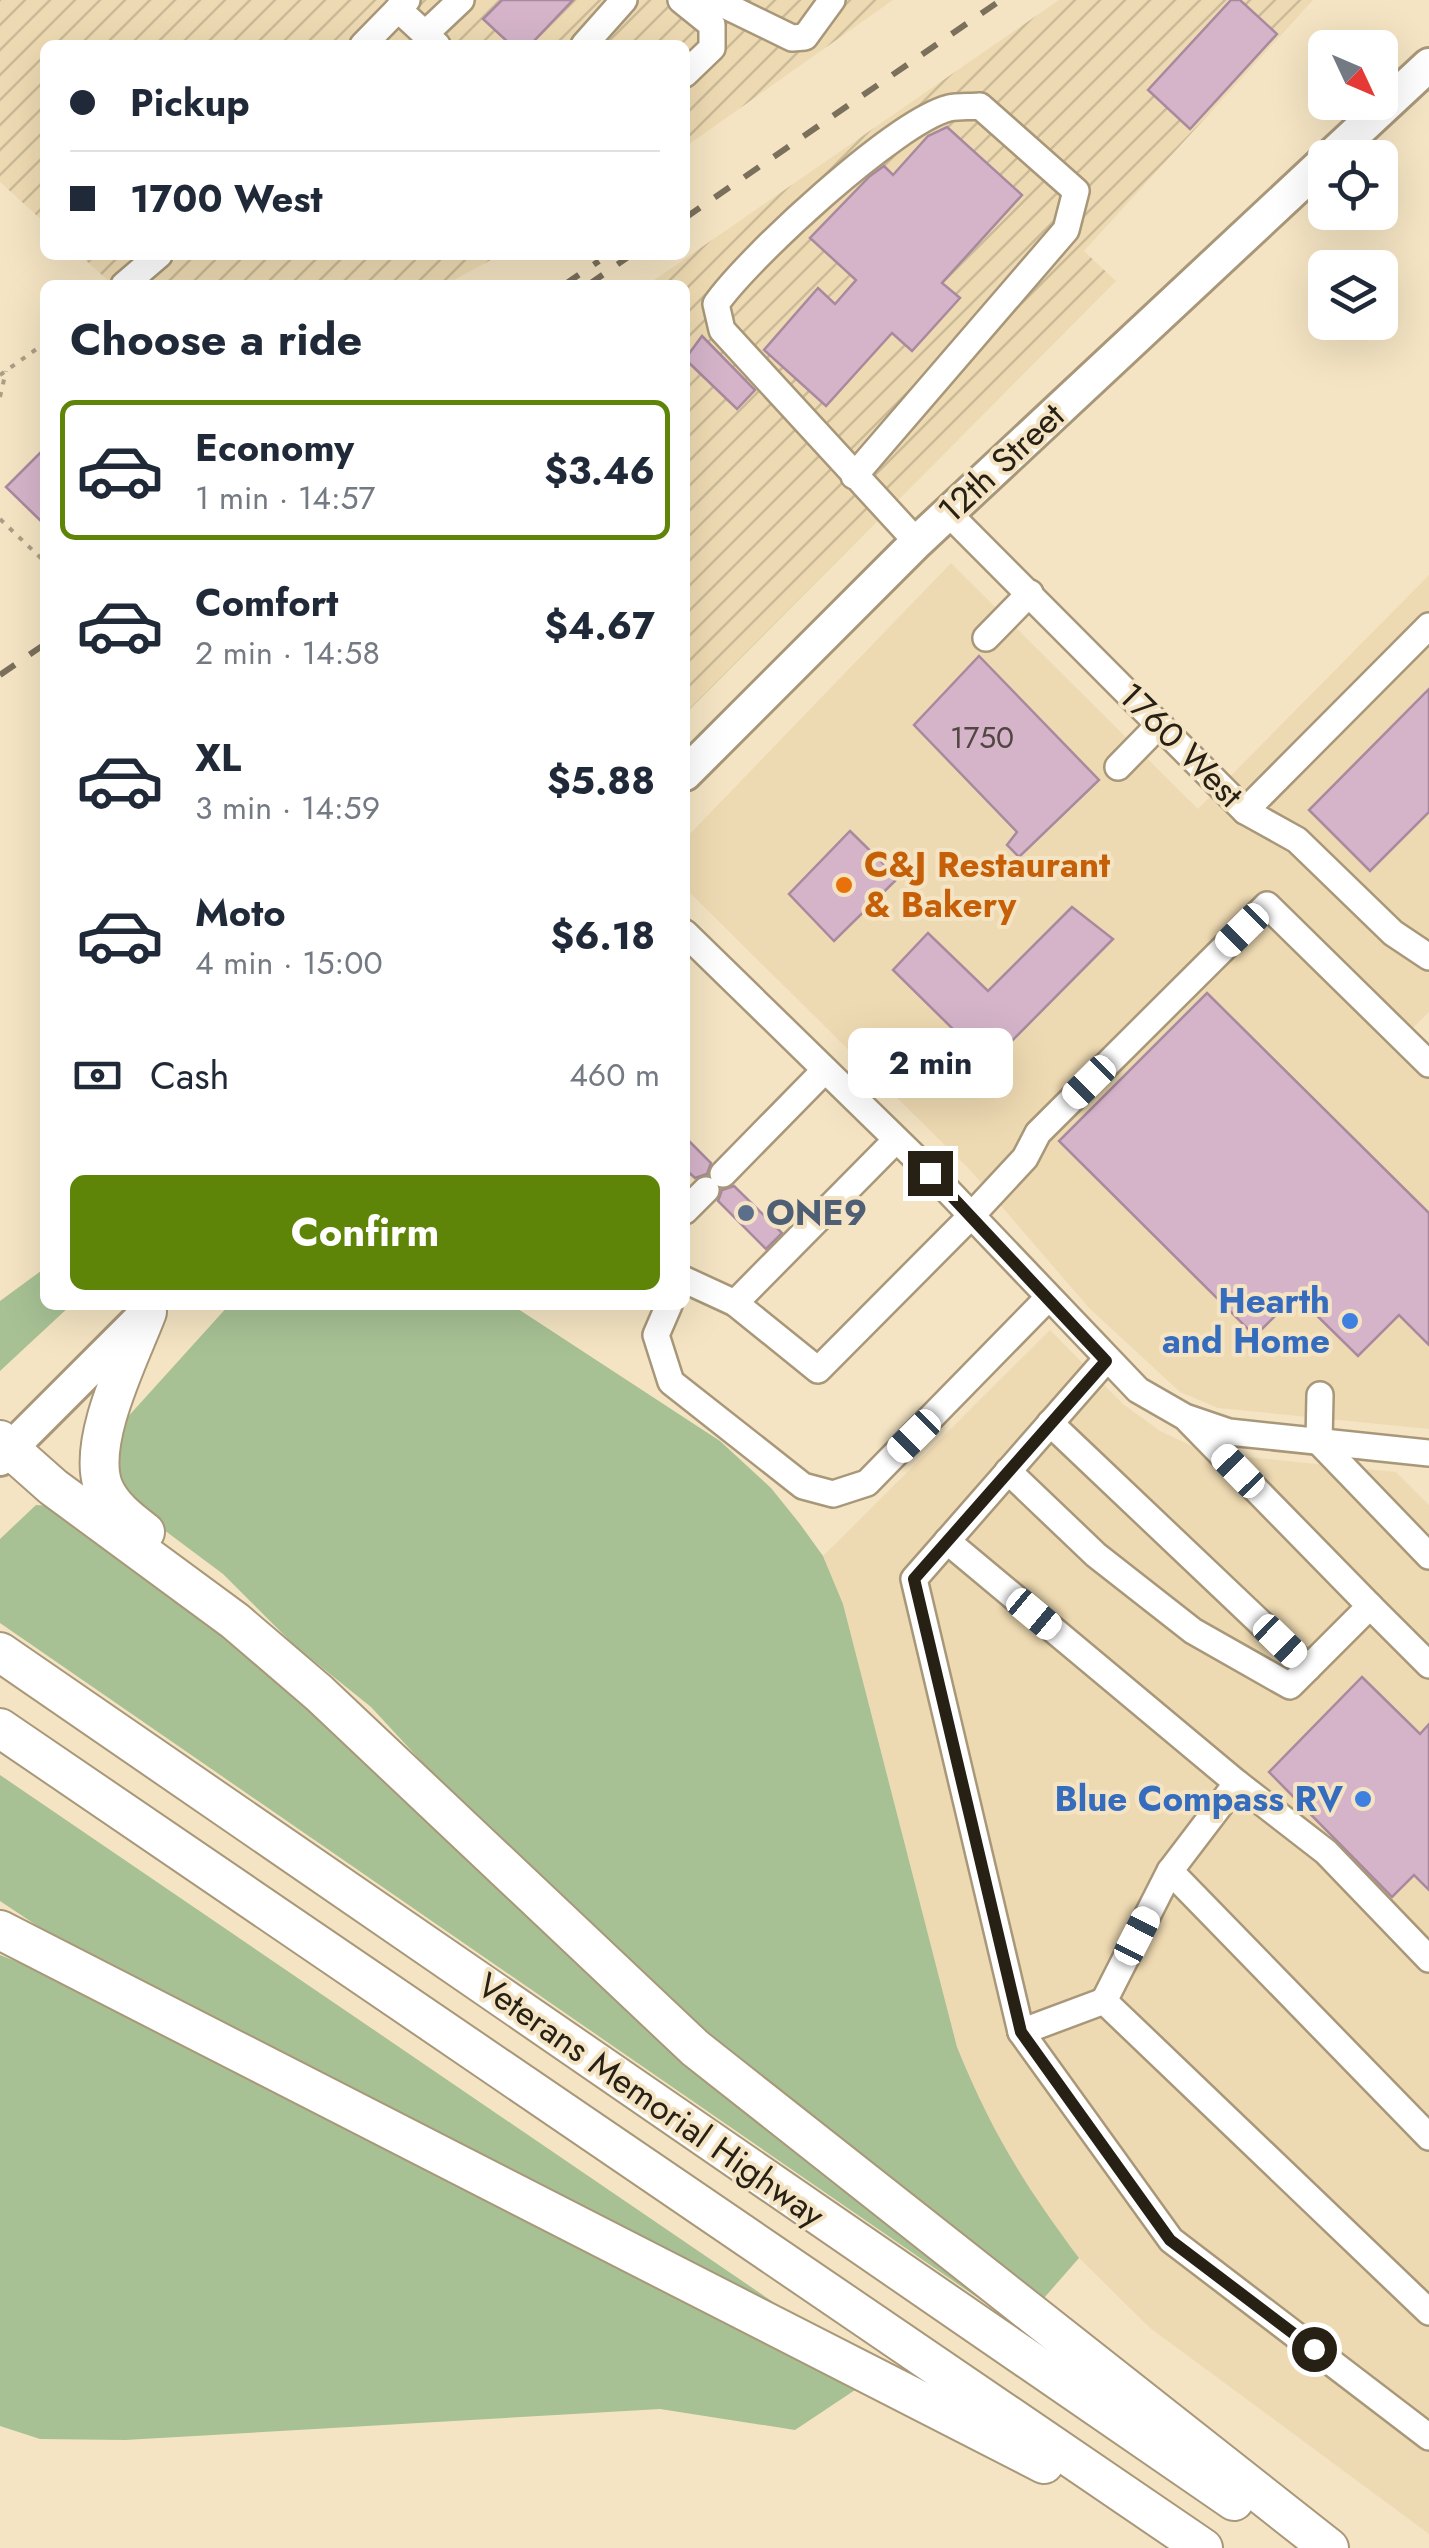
<!DOCTYPE html>
<html lang="en">
<head>
<meta charset="utf-8">
<style>
  body { margin:0; font-family:Jost,sans-serif; background:#f2f2f3; color:#1f2937; height:100vh; display:flex; flex-direction:column; font-size:38px; white-space:nowrap }
  * { box-sizing:border-box; margin:0 }
  p { font-size:32px; color:#747a83 }
  .icon { flex:none; width:55px; height:55px; fill:none; stroke:currentColor; stroke-width:2; stroke-linecap:round; stroke-linejoin:round }
  .map { position:relative; flex:1; overflow:hidden }
  .side { position:absolute; left:40px; top:280px; width:650px; height:1030px; display:flex; flex-direction:column; background:#fff; border-radius:15px; box-shadow:0 10px 40px #0002 }
  .side>* { flex:none }
  .banner { position:absolute; left:40px; top:40px; width:650px; height:220px; border-radius:15px; box-shadow:0 10px 40px #0002; display:grid; align-content:center; height:220px; padding:0 30px; background:#fff }
  .needle { width:65px; rotate:134deg }
  .tools { position:absolute; left:1308px; top:30px; display:grid; gap:20px }
  .tools a { display:grid; place-items:center; width:90px; height:90px; border-radius:15px; background:#fff; box-shadow:0 10px 40px #0002; font-size:50px }
  .end { position:absolute; width:45px; height:45px; margin:-22px; border:12px solid #272115; background:#fff; box-shadow:0 0 0 5px #fff }
  .from { border-radius:50% }
  .bubble { position:absolute; height:70px; border-radius:15px; background:#fff; box-shadow:0 10px 40px #0002; font-size:32px; font-weight:700; line-height:70px; text-align:center }
  .car { position:absolute; width:30px; height:60px; margin:-30px -15px; border-radius:12px; box-shadow:0 0 8px 2px #0007; background:linear-gradient(#fff 24%,#345 0 40%,#fff 0 76%,#345 0 86%,#fff 0) }
  .banner b { display:flex; align-items:center; gap:35px; height:95px; font-size:38px }
  .banner b+b { border-top:2px solid #e0e1e3 }
  .banner i { width:25px; height:25px; background:#1f2937 }
  ul { padding:0; list-style:none }
  li { display:flex; align-items:center; gap:30px; height:140px; margin:0 20px 15px; padding:0 10px; border:5px solid transparent; border-radius:15px }
  li div { flex:1 }
  li b { display:block; font-size:38px }
  li em { font-style:normal; font-weight:700 }
  li.current { border-color:#5f8508 }
  li>.icon { width:90px; height:90px; stroke-width:1.5 }
  h2 { padding:0 30px; font-size:45px; line-height:120px }
  .pay { display:flex; align-items:center; gap:25px; height:110px; padding:0 30px; font-size:38px }
  .pay p { margin-inline-start:auto }
  .button { display:flex; gap:20px; margin-top:auto; padding:20px 30px }
  .button a { flex:1; height:115px; border-radius:15px; background:#5f8508; color:#fff; font-size:40px; font-weight:700; line-height:115px; text-align:center }
  .map>svg:first-child { display:block }
  .built { fill:#eedab2 }
  .industrial { fill:url(#industrial-furrows) }
  .green { fill:#a7c194 }
  .building { fill:#d5b4ca; stroke:#a8899e; stroke-width:2.5 }
  .lines { fill:none; stroke-linecap:round; stroke-linejoin:round }
  .minor-casing { stroke:#a89879; stroke-width:30 }
  .major-casing { stroke:#a89879; stroke-width:38 }
  .highway-casing { stroke:#a89879; stroke-width:42 }
  .path { stroke:#ab9e85; stroke-width:4; stroke-dasharray:5 8; stroke-linecap:butt }
  .minor { stroke:#fff; stroke-width:25 }
  .major { stroke:#fff; stroke-width:32 }
  .highway { stroke:#fff; stroke-width:38 }
  .rail { stroke:#7a705b; stroke-width:6; stroke-dasharray:18 18; stroke-linecap:butt }
  .route { stroke:#272115; stroke-width:12 }
  .food-dot { fill:#e8710a; stroke:#f4e4c3; stroke-width:4 }
  .service-dot { fill:#5c6f8a; stroke:#f4e4c3; stroke-width:4 }
  .shop-dot { fill:#3f7fe0; stroke:#f4e4c3; stroke-width:4 }
  .labels { text-anchor:middle; stroke-width:8; stroke-linejoin:round; paint-order:stroke }
  .number-label { font-size:30px; fill:#524642 }
  .street-label { font-size:35px; fill:#272115; stroke:#f4e4c3 }
  .food-label { font-size:35px; font-weight:bold; fill:#c56008; stroke:#f4e4c3; text-anchor:start }
  .service-label { font-size:35px; font-weight:bold; fill:#4e5e75; stroke:#f4e4c3; text-anchor:start }
  .shop-label { font-size:35px; font-weight:bold; fill:#366cbe; stroke:#f4e4c3; text-anchor:end }
</style>
</head>
<body>
<div class="map">
<svg width="1429" height="2548" viewBox="0 0 1429 2548">
  <defs>
    <pattern id="industrial-furrows" width="10" height="10" patternUnits="userSpaceOnUse" patternTransform="scale(2.5)"><rect width="10" height="10" fill="#eedab2"/><path d="M-1 1l2-2M0 10L10 0M9 11l2-2" fill="none" stroke="#ccbb98"/></pattern>
  </defs>
  <rect width="100%" height="100%" fill="#f4e4c3"/>
  <!-- built -->
  <g class="built">
    <path d="M951,563L1198,809L1429,575V1012L1413,1028L1429,1044V1429L1218,1408L1180,1392L1089,1308L971,1171L685,888V839Z"/>
    <path d="M1050,1330L1123,1404L1160,1431L1194,1447L1228,1455L1396,1472L1429,1505V2534L1150,2328L1079,2258L1020,2180L985,2116L957,2047L843,1604L823,1556Z"/>
  </g>
  <!-- industrial -->
  <g class="industrial">
    <path d="M0,0H893L685,147V45H45V223L0,182Z"/>
    <path d="M1059,0H1313L1084,251L1116,281L685,714V285H647Z"/>
    <path d="M80,255H500L445,285H113Z"/>
  </g>
  <!-- green -->
  <g class="green">
    <path d="M45,1268V1305H71L0,1371V1301Z"/>
    <path d="M229,1305H512L720,1441L771,1488L800,1524L823,1556L843,1604L957,2047C991,2131 1025,2186 1079,2258L1044,2298L720,2047L495,1841L371,1707L294,1645L223,1574L148,1518L120,1487L115,1441L125,1420Z"/>
    <path d="M36,1505L52,1506L232,1640L1078,2367L0,1623V1539Z"/>
    <path d="M0,1775L798,2319L66,1945L0,1901Z"/>
    <path d="M0,1955L50,1975L858,2388L795,2430L660,2409L125,2440L40,2439L0,2426Z"/>
  </g>
  <!-- building -->
  <g class="building">
    <path d="M502,0H573L530,45H511L483,19Z"/>
    <path d="M1231,0H1240L1277,34L1190,129L1148,90Z"/>
    <path d="M947,127L1022,195L942,283L960,298L912,351L892,333L826,406L764,350L818,288L835,304L856,280L810,238L870,176L884,166L893,175L928,136Z"/>
    <path d="M702,336L755,390L737,409L685,359Z"/>
    <path d="M45,448V525L6,487Z"/>
    <path d="M979,656L1099,780L1019,857L1007,845L1017,832L914,725Z"/>
    <path d="M1429,689V812L1370,871L1309,810Z"/>
    <path d="M850,831L898,878L834,941L789,894Z"/>
    <path d="M1072,907L1113,939L986,1067L978,1059L972,1065L946,1041L955,1031L893,970L928,933L988,991Z"/>
    <path d="M1207,993L1429,1213V1345L1399,1315L1358,1356L1296,1295L1255,1336L1059,1141Z"/>
    <path d="M685,1137L711,1163L707,1174L695,1178L685,1169Z"/>
    <path d="M734,1186L782,1233L766,1249L718,1201L722,1190Z"/>
    <path d="M1362,1677L1420,1734L1429,1724V1890L1414,1875L1392,1897L1269,1772Z"/>
  </g>
  <g class="lines">
    <!-- minor casing -->
    <g class="minor-casing">
      <g id="minor">
        <path d="M681,0L712,25V48L685,74"/>
        <path d="M701,0L718,2L792,38L805,37L832,0"/>
        <path d="M398,9L437,45"/>
        <path d="M425,34L461,0"/>
        <path d="M363,45L407,0"/>
        <path d="M584,45L624,0"/>
        <path d="M124,285L159,255"/>
        <path d="M854,476L1066,230L1076,191L980,106C970,107 959,106 949,108C895,122 749,257 716,304L722,330L917,542"/>
        <path d="M948,513L1245,811L1297,840L1393,933L1429,957"/>
        <path d="M986,638L1030,593"/>
        <path d="M1118,767L1160,724"/>
        <path d="M1245,811L1429,626"/>
        <path d="M685,933L931,1173L1138,1390L1185,1417L1229,1432L1429,1453"/>
        <path d="M723,1174L825,1070"/>
        <path d="M685,1211L706,1190"/>
        <path d="M685,1280L735,1303L818,1370L972,1215L1025,1158L1038,1133L1267,905L1429,1064"/>
        <path d="M735,1303L896,1140"/>
        <path d="M669,1305L656,1335L671,1382L803,1486L833,1494L867,1483L1048,1298"/>
        <path d="M1105,1361L914,1579L1021,2032L1171,2240L1429,2437"/>
        <path d="M1320,1395L1319,1442L1429,1556"/>
        <path d="M1050,1423L1308,1668"/>
        <path d="M1008,1471L1096,1555L1193,1631L1290,1686L1370,1606L1189,1421"/>
        <path d="M947,1541L1237,1783L1170,1871L1429,2137"/>
        <path d="M1370,1606L1429,1665"/>
        <path d="M1237,1783L1326,1852L1429,1959"/>
        <path d="M1104,2001L1170,1871"/>
        <path d="M1021,2032L1104,2001L1429,2312"/>
      </g>
    </g>
    <!-- major casing -->
    <g class="major-casing">
      <g id="major">
        <path d="M1329,158L1429,65"/>
        <path d="M685,774L917,542L1325,161"/>
        <path d="M0,1459L142,1317"/>
      </g>
    </g>
    <!-- highway casing -->
    <g class="highway-casing">
      <g id="highway">
        <path d="M0,1440L53,1487L235,1621L319,1693L695,2048L1329,2548"/>
        <path d="M145,1532C128,1519 111,1506 103,1486C87,1440 130,1357 147,1312"/>
        <path d="M0,1652L1234,2501"/>
        <path d="M0,1728L1203,2548"/>
        <path d="M0,1930L1044,2464"/>
      </g>
    </g>
    <!-- path -->
    <g class="path">
      <path d="M0,375L45,343"/>
      <path d="M0,397L6,371"/>
      <path d="M0,519L45,562"/>
    </g>
    <!-- minor -->
    <use href="#minor" class="minor"/>
    <!-- major -->
    <use href="#major" class="major"/>
    <!-- highway -->
    <use href="#highway" class="highway"/>
    <!-- rail -->
    <g class="rail">
      <path d="M685,218L1001,0"/>
      <path d="M564,285L599,261"/>
      <path d="M588,285L631,255"/>
      <path d="M0,675L45,644"/>
    </g>
  </g>
  <g class="lines">
    <!-- route -->
    <path class="route" d="M930,1173L1106,1361L914,1579L1021,2032L1170,2240L1314,2349"/>
  </g>
  <!-- markers -->
  <circle class="food-dot" cx="844" cy="885" r="10"/>
  <circle class="service-dot" cx="746" cy="1213" r="10"/>
  <g class="shop-dot">
    <circle cx="1350" cy="1321" r="10"/>
    <circle cx="1363" cy="1799" r="10"/>
  </g>
  <g class="labels">
    <!-- number labels -->
    <g class="number-label">
      <text x="982" y="748">1750</text>
    </g>
    <!-- street labels -->
    <g class="street-label">
      <text transform="translate(1001 463) rotate(-43)" y="12">12th Street</text>
      <text transform="translate(1181 745) rotate(45)" y="12">1760 West</text>
      <text transform="translate(651 2100) rotate(35)" y="12">Veterans Memorial Highway</text>
    </g>
    <!-- food labels -->
    <g class="food-label">
      <text x="864" y="877">C&amp;J Restaurant<tspan x="864" dy="40">&amp; Bakery</tspan></text>
    </g>
    <!-- service labels -->
    <g class="service-label">
      <text x="766" y="1225">ONE9</text>
    </g>
    <!-- shop labels -->
    <g class="shop-label">
      <text x="1330" y="1313">Hearth<tspan x="1330" dy="40">and Home</tspan></text>
      <text x="1343" y="1811">Blue Compass RV</text>
    </g>
  </g>
</svg>
<div class="tools">
<a><svg class="needle" viewBox="-14 -14 28 28"><path d="M0-13l5 13h-10z" fill="#e53935"/><path d="M0 13l5-13h-10z" fill="#747a83"/></svg></a>
<a><svg class="icon" aria-label="locate" viewBox="0 0 24 24"><circle cx="12" cy="12" r="6"/><path d="M12 2v4M12 18v4M2 12h4M18 12h4"/></svg></a>
<a><svg class="icon" aria-label="layers" viewBox="0 0 24 24"><path d="M12 4l9 5-9 5-9-5zM3 14l9 5 9-5"/></svg></a>
</div>
<i class="end from" style="left:1314px;top:2349px"></i>
<i class="end" style="left:930px;top:1173px"></i>
<div class="bubble" style="left:848px;top:1028px;width:165px">2 min</div>
<i class="car" style="left:1242px;top:930px;rotate:225deg"></i>
<i class="car" style="left:1089px;top:1082px;rotate:225deg"></i>
<i class="car" style="left:914px;top:1436px;rotate:225deg"></i>
<i class="car" style="left:1238px;top:1471px;rotate:316deg"></i>
<i class="car" style="left:1034px;top:1614px;rotate:130deg"></i>
<i class="car" style="left:1280px;top:1641px;rotate:134deg"></i>
<i class="car" style="left:1137px;top:1936px;rotate:27deg"></i>
<div class="banner">
<b><i class="from"></i>Pickup</b>
<b><i></i>1700 West</b>
</div>
<section class="side">
<h2>Choose a ride</h2>
<ul>
<li class="current"><svg class="icon" aria-label="car" viewBox="0 0 24 24"><path d="M5 17H2v-5l4-1 3-4h7l3 4 3 1v5h-3M9 17h6M6 11h13"/><circle cx="7" cy="17" r="2"/><circle cx="17" cy="17" r="2"/></svg><div><b>Economy</b><p>1 min · 14:57</p></div><em>$3.46</em></li>
<li><svg class="icon" aria-label="car" viewBox="0 0 24 24"><path d="M5 17H2v-5l4-1 3-4h7l3 4 3 1v5h-3M9 17h6M6 11h13"/><circle cx="7" cy="17" r="2"/><circle cx="17" cy="17" r="2"/></svg><div><b>Comfort</b><p>2 min · 14:58</p></div><em>$4.67</em></li>
<li><svg class="icon" aria-label="car" viewBox="0 0 24 24"><path d="M5 17H2v-5l4-1 3-4h7l3 4 3 1v5h-3M9 17h6M6 11h13"/><circle cx="7" cy="17" r="2"/><circle cx="17" cy="17" r="2"/></svg><div><b>XL</b><p>3 min · 14:59</p></div><em>$5.88</em></li>
<li><svg class="icon" aria-label="car" viewBox="0 0 24 24"><path d="M5 17H2v-5l4-1 3-4h7l3 4 3 1v5h-3M9 17h6M6 11h13"/><circle cx="7" cy="17" r="2"/><circle cx="17" cy="17" r="2"/></svg><div><b>Moto</b><p>4 min · 15:00</p></div><em>$6.18</em></li>
</ul>
<div class="pay"><svg class="icon" aria-label="cash" viewBox="0 0 24 24"><path d="M3 7h18v10H3z"/><circle cx="12" cy="12" r="2"/></svg>Cash<p>460 m</p></div>
<div class="button"><a>Confirm</a></div>
</section>
</div>
</body>
</html>
